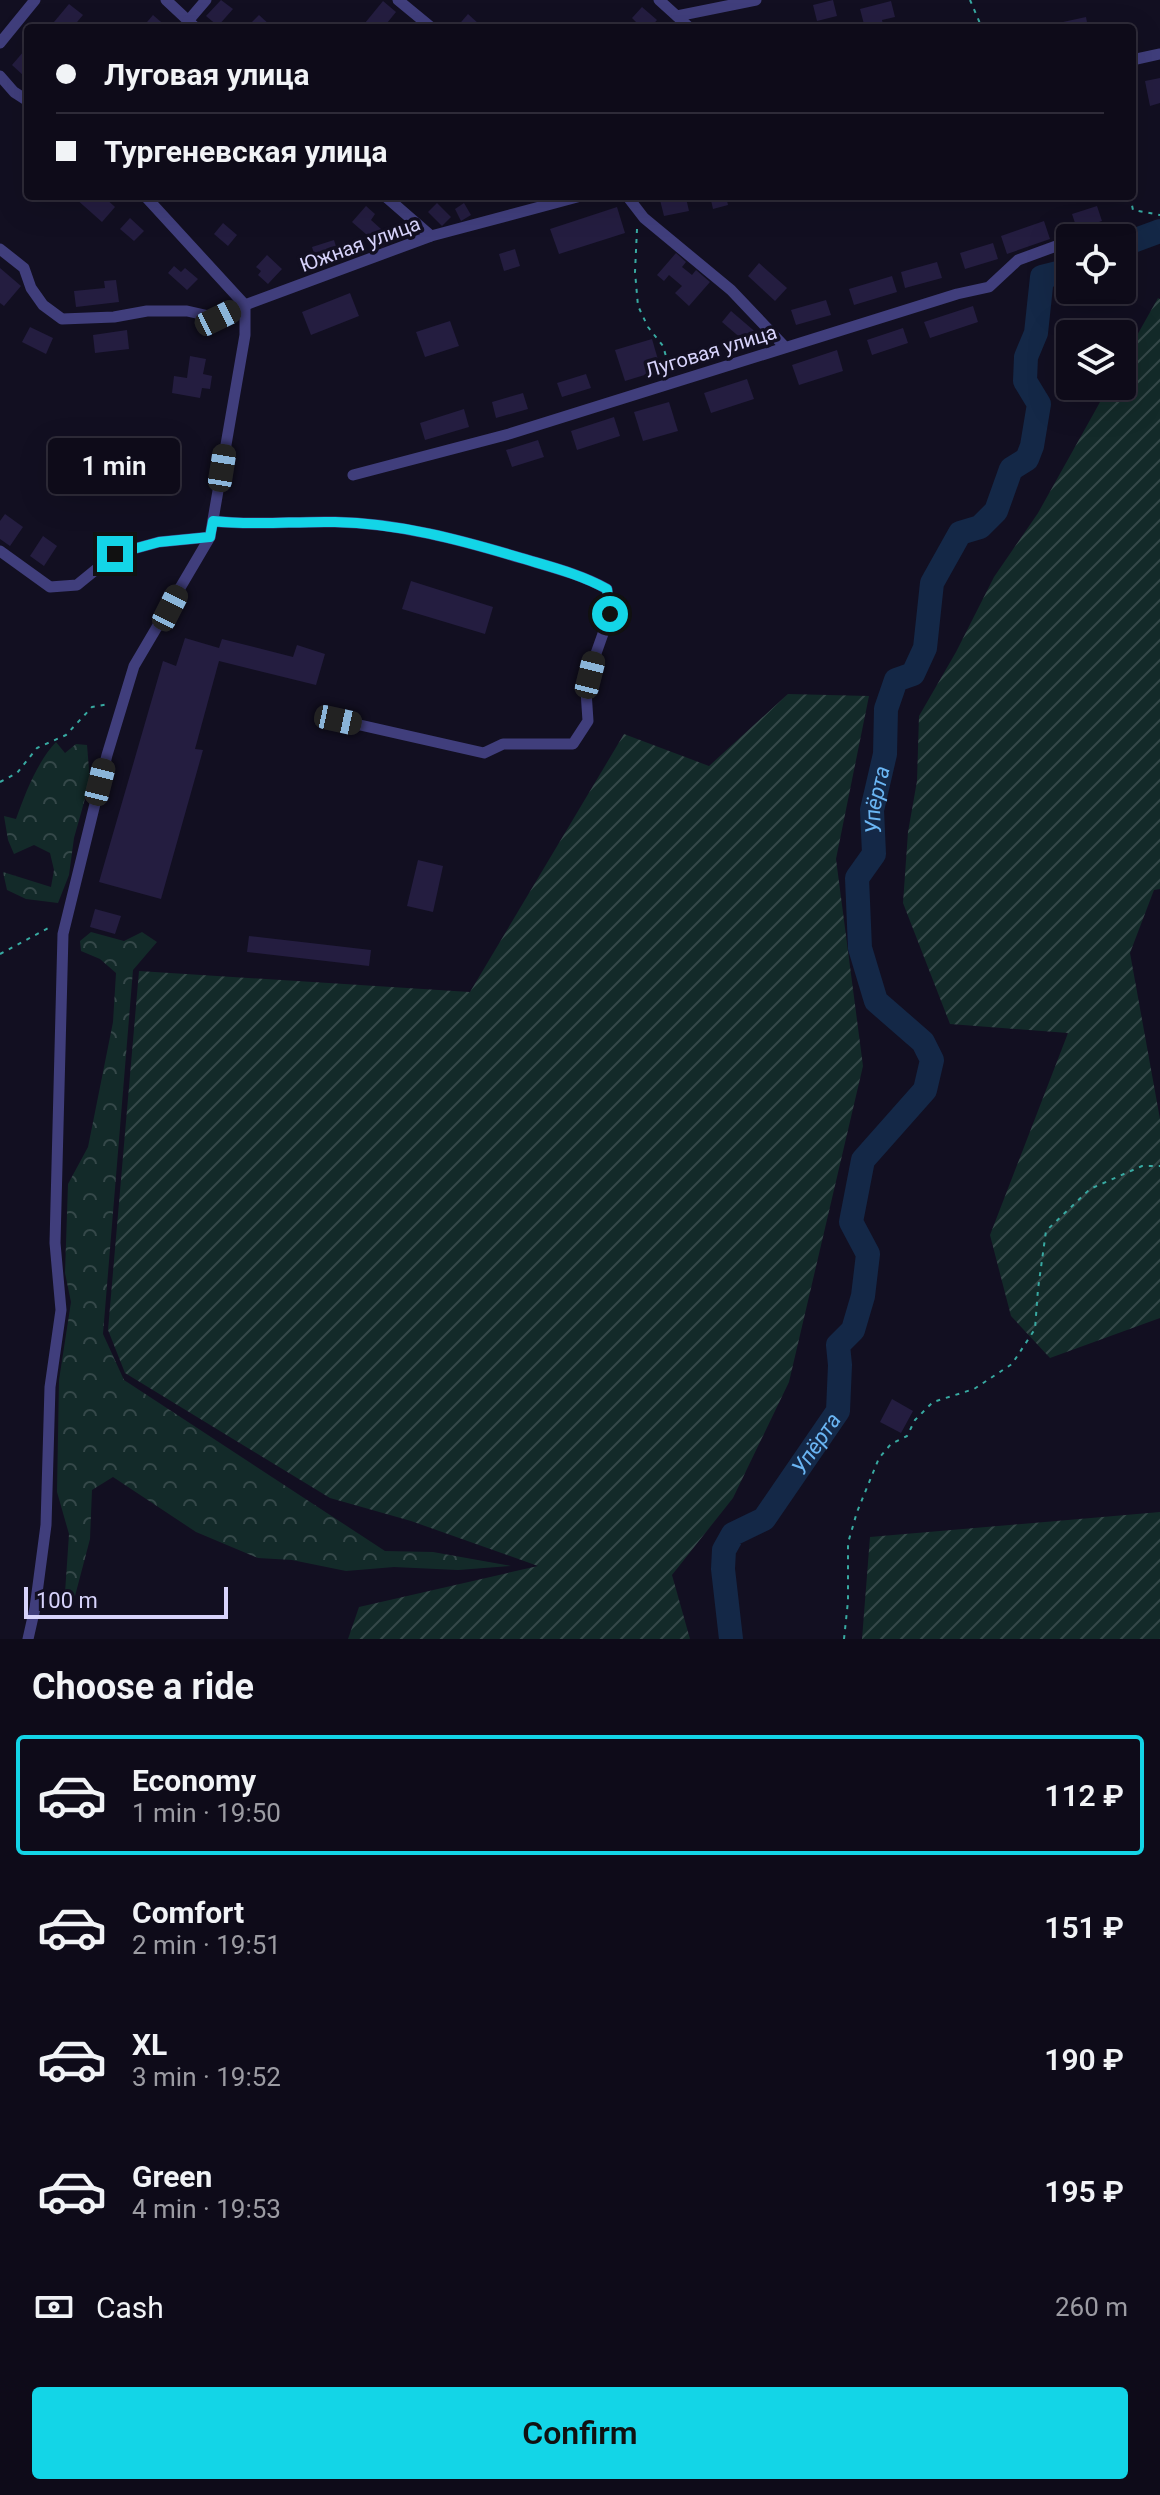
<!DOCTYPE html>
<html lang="en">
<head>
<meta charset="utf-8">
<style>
  body { margin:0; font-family:Roboto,sans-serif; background:#171422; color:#f1f3f6; height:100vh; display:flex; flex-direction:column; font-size:30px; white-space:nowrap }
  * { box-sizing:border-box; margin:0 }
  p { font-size:26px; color:#9b9ba2 }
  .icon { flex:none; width:44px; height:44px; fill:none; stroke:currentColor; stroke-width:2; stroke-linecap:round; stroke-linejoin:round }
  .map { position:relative; height:1639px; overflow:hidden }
  .panel { display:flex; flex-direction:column; background:#0e0b19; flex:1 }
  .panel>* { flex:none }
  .hud { position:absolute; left:24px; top:24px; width:1112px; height:176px; border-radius:8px; box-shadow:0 8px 32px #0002,0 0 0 2px #2e2b38; display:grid; align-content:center; height:176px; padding:0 32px; background:#0e0b19 }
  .tools { position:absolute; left:1056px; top:224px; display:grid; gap:16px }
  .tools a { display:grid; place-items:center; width:80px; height:80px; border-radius:8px; background:#0e0b19; box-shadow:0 8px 32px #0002,0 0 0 2px #2e2b38; font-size:40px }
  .scale { position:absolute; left:24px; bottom:20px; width:204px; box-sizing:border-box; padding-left:8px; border:4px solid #d7d3fb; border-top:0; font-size:22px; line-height:28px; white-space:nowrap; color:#d7d3fb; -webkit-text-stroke:6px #120f21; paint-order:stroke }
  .end { position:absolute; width:36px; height:36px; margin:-18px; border:10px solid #13d5e7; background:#111; box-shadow:0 0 0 4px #111 }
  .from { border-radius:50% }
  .bubble { position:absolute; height:56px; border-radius:8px; background:#0e0b19; box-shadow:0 8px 32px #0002,0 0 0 2px #2e2b38; font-size:26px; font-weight:600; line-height:56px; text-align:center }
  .car { position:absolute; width:24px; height:48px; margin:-24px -12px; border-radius:10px; box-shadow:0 0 6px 2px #0007; background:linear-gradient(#222 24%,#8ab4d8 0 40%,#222 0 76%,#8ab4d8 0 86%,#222 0) }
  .hud b { display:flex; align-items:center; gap:28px; height:76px; font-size:30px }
  .hud b+b { border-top:2px solid #2e2b38 }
  .hud i { width:20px; height:20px; background:#f1f3f6 }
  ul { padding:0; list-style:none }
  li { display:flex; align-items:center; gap:24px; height:120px; margin:0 16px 12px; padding:0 16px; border:4px solid transparent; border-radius:8px }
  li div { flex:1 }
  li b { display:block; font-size:30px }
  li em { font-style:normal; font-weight:600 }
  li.on { border-color:#13d5e7 }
  li>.icon { width:72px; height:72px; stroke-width:1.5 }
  h2 { padding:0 32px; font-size:36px; line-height:96px }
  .pay { display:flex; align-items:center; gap:20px; height:88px; padding:0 32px; font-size:30px }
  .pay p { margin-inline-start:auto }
  .primary-button { display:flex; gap:16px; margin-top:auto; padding:16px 32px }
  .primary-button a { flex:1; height:92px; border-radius:8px; background:#13d5e7; color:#111; font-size:32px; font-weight:600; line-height:92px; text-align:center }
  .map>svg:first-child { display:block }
  .forest { fill:url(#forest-crowns) }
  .garden { fill:url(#garden-furrows) }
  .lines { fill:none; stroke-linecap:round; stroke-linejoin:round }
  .river { stroke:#142847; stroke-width:24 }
  .building { fill:#241d40 }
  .path { stroke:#38aaa2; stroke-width:2; stroke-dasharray:4 6; stroke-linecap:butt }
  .street { stroke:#403e7c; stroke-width:11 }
  .route { stroke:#13d5e7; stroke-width:10 }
  .labels { text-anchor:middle; stroke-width:7; stroke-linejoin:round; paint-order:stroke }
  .street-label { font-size:20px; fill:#d7d3fb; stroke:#120f21 }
  .water-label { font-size:22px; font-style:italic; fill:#6ab5f3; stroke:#120f21 }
</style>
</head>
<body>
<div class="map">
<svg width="1160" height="1639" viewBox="0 0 1160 1639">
  <defs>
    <pattern id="forest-crowns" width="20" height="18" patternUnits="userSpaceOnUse" patternTransform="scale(2)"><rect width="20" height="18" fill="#132a29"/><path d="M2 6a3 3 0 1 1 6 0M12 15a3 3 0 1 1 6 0" fill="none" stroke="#354849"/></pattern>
    <pattern id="garden-furrows" width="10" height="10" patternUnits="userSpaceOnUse" patternTransform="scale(2)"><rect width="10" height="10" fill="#132a29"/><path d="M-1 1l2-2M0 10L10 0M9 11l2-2" fill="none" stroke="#354849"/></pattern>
  </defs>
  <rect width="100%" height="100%" fill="#120f21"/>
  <!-- forest -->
  <g class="forest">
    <path d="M56,742L65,753L76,744L87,745L90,781L74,838L69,875L58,903L26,899L7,890L3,872L51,887L54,870L50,853L34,845L14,854L8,840L4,816L16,819C25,794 37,762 56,742Z"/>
    <path d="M91,932L124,941L142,932L157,942L133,970L103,1334L124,1380L385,1551L433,1552L511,1566L458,1570L394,1567L346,1571L292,1560L258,1558L196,1532L113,1477L92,1490L90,1539L75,1596L65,1593L69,1534L57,1492L59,1380L71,1302L65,1273L68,1184L88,1147L113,1022L116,973L100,959L81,951L80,941Z"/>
  </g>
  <!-- garden -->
  <g class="garden">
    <path d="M1158,298L1160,299V889L1154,890L1130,953L1160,1119V1318L1050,1358L1011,1316L990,1235L1068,1033L950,1024L903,903L908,832L917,781L919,716L956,652L994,577L1038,513L1109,386H1122V362Z"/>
    <path d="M788,694L869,696L836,859L863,1066L789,1382L733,1498L672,1575L690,1639H348L359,1607L538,1566L411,1521L330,1498L125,1373L108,1330L139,971L470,992L624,734L709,766Z"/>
    <path d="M1160,1512V1639H862L870,1537Z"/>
  </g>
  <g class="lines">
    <!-- river -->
    <g class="river">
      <path d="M1122,245L1160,231"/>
      <path id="s1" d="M731,1639L723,1569L724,1550L733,1534L764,1519L838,1411L840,1365L838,1345L853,1330L863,1296L868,1254L851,1222L863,1160L925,1090L932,1060L923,1042L876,1001L860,948L857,878L874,854L872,810L885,754L886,709L896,680L913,674L925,648L932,583L960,533L980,527L996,511L1011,469L1027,459L1032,446L1039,404L1025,381L1026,357L1036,333L1042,277L1070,270"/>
    </g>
  </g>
  <!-- building -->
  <g class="building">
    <path d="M221,0L233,9L218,26L206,16Z"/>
    <path d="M833,0L837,16L817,21L813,5Z"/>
    <path d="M383,1L396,12L383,28H371L365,23Z"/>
    <path d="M891,1L895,17L882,20L884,28H865L860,9Z"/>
    <path d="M69,4L83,15L72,28H49Z"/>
    <path d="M642,7L657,20L650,28H642L632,18Z"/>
    <path d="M468,14L479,24L475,28H456Z"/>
    <path d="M153,15L168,28H142Z"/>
    <path d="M259,15L270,25L266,28H246Z"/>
    <path d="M1086,17L1088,28H1064L1063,22Z"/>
    <path d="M24,51L28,55V73L25,77L12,65Z"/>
    <path d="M1160,78V103L1150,106L1145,81Z"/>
    <path d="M77,196H103L115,207L102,222L75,198Z"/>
    <path d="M659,196H675L676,200L686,198L689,211L664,216Z"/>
    <path d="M710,196H726L728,205L713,209Z"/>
    <path d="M437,203L451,217L442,226L428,212Z"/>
    <path d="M464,203L471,215L461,221L455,209Z"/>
    <path d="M366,206L375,214L371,220L391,238L382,248L352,222Z"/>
    <path d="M1097,206L1102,221L1077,229L1072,214Z"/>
    <path d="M617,207L625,233L559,254L550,229Z"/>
    <path d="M130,218L144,231L134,241L120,229Z"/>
    <path d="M1044,221L1050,239L1007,254L1001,236Z"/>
    <path d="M223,223L237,235L228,246L214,234Z"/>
    <path d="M334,240L338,253L316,260L312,247Z"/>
    <path d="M993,243L998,259L965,269L960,253Z"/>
    <path d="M515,249L520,266L504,271L499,254Z"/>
    <path d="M676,253L686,262L682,267L692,275L696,270L710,282L689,306L675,293L682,286L669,275L664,281L657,275Z"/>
    <path d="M267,255L282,269L268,284L258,275L261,271L256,267Z"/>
    <path d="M937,262L942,278L905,288L901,272Z"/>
    <path d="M759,263L787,288L775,301L748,276Z"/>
    <path d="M174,266L181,272L185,268L198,279L187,290L168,273Z"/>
    <path d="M0,268L21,286L4,306L0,303Z"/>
    <path d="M892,276L897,292L854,305L849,289Z"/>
    <path d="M116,280L119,302L76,307L74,291L105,288L104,281Z"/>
    <path d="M350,293L359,316L311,335L302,312Z"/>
    <path d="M826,300L831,315L796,325L791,310Z"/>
    <path d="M973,306L978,322L930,338L924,322Z"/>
    <path d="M731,311L759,335L750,346L722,322Z"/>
    <path d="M450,321L459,346L425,357L416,332Z"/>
    <path d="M30,327L53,338L46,354L22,342Z"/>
    <path d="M903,328L908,343L872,355L867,340Z"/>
    <path d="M127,330L129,349L95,353L93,335Z"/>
    <path d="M652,339L661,370L625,381L615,350Z"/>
    <path d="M837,350L843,371L799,385L792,365Z"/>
    <path d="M190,356L206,359L203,374L212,376L210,389L202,388L200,398L172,393L174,376L187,378Z"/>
    <path d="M586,374L591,388L562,397L557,383Z"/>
    <path d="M747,379L754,399L711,413L704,393Z"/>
    <path d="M523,393L528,409L496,418L492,402Z"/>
    <path d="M669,402L678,431L643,441L634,412Z"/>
    <path d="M464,409L469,427L425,440L420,423Z"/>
    <path d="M614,417L620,436L577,450L571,431Z"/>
    <path d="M538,440L544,457L512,467L506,450Z"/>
    <path d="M5,514L23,527L10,546L0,539V521Z"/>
    <path d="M43,536L57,546L44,566L30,556Z"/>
    <path d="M411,581L493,607L485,634L402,609Z"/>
    <path d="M185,638L219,648L222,639L293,657L297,645L325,654L316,685L219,661L195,749L203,750L161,899L99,882L163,661L176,666Z"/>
    <path d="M418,860L443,866L433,912L407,906Z"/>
    <path d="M95,909L121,916L115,934L90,927Z"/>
    <path d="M249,936L371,950L369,966L247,952Z"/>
    <path d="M892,1399L913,1411L901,1433L880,1422Z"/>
  </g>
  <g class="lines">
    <!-- path -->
    <g class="path">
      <path d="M970,0L982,28"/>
      <path d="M1130,196L1133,210L1160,215"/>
      <path d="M637,229L635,272L638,306L648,327L663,346L670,370"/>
      <path d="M0,782L17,773L37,748L66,735L92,707L109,704"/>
      <path d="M0,954L52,926"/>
      <path d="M844,1639L848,1601V1543L857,1512L879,1458L891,1444L907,1436L915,1420L933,1402L974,1389L1012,1364L1035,1329L1038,1289L1046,1231L1090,1189L1142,1166H1160"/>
    </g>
    <!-- street -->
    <g class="street">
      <path d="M166,0L196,28"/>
      <path d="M398,0L432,28"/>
      <path d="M659,0L690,28"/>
      <path d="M677,16L756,0"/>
      <path d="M188,21L206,0"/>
      <path d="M0,43L35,0"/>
      <path d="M1132,60L1160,54"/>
      <path d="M0,76L14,92L28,101"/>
      <path d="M145,196L245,305"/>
      <path d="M385,196L431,236"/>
      <path d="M627,196L644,218L731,290L785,347"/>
      <path d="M1077,238L1098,231"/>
      <path d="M0,249L24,268L31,288L43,305L62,319L114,317L147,311H187L218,318L245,305L431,236L581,196"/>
      <path d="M353,475L509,434L957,294L989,287L1018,260L1070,241"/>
      <path d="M213,521C253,526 294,521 335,522C398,523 461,540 521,558C551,567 580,574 607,589L610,614L594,659L586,691L588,721L573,744H503L484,753L338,720"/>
      <path d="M0,551L50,587L77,585L115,554L159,542L210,537"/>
      <path d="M28,1639L35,1608L46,1525L50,1387L61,1310L55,1243L63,934L107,755L134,666L210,537L245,335V305"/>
    </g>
  </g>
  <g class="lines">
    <!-- route -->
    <path class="route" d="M115,554L159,542L210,537L213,521C253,526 294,521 335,522C398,523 461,540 521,558C551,567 580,574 607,589L610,614"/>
  </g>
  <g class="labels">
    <!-- street labels -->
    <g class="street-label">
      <text transform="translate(360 244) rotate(-20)" y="7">Южная улица</text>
      <text transform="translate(711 351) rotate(-17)" y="7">Луговая улица</text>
    </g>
    <!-- water labels -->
    <g class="water-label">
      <text dy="8" stroke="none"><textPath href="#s1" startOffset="954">Упёрта</textPath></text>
      <text dy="8" stroke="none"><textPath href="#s1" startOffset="234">Упёрта</textPath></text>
    </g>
  </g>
</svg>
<div class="tools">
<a><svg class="icon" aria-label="locate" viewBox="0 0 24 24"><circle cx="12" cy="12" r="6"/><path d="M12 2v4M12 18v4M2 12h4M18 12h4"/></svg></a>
<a><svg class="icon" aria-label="layers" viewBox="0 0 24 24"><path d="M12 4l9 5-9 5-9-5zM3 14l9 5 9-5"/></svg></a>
</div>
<div class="scale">100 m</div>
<i class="end from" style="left:610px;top:614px"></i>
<i class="end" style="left:115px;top:554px"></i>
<div class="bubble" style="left:48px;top:438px;width:132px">1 min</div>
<i class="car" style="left:218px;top:318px;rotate:64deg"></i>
<i class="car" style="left:222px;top:468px;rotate:9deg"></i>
<i class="car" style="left:170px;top:608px;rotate:27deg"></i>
<i class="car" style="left:590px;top:675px;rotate:14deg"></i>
<i class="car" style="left:338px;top:720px;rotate:102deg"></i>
<i class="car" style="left:100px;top:782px;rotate:14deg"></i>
<div class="hud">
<b><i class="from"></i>Луговая улица</b>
<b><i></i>Тургеневская улица</b>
</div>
</div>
<section class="panel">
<h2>Choose a ride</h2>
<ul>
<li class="on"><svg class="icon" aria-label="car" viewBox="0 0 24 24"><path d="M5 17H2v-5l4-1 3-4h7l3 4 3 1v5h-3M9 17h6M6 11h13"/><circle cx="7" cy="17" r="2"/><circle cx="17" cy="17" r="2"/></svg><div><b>Economy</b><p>1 min · 19:50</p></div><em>112 ₽</em></li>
<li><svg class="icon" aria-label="car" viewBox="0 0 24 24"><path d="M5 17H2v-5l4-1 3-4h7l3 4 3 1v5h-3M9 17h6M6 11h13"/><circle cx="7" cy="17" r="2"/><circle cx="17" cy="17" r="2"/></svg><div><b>Comfort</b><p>2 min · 19:51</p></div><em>151 ₽</em></li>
<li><svg class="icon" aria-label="car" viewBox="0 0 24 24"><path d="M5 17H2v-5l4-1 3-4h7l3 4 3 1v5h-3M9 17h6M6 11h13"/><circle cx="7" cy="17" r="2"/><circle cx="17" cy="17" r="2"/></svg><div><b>XL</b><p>3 min · 19:52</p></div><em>190 ₽</em></li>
<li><svg class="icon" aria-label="car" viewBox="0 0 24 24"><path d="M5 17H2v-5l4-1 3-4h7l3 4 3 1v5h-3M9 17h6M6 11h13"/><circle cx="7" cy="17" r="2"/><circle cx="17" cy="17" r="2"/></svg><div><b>Green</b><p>4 min · 19:53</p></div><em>195 ₽</em></li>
</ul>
<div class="pay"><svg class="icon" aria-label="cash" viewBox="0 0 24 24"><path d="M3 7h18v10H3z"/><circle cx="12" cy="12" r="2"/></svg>Cash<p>260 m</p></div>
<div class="primary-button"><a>Confirm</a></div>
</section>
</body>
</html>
